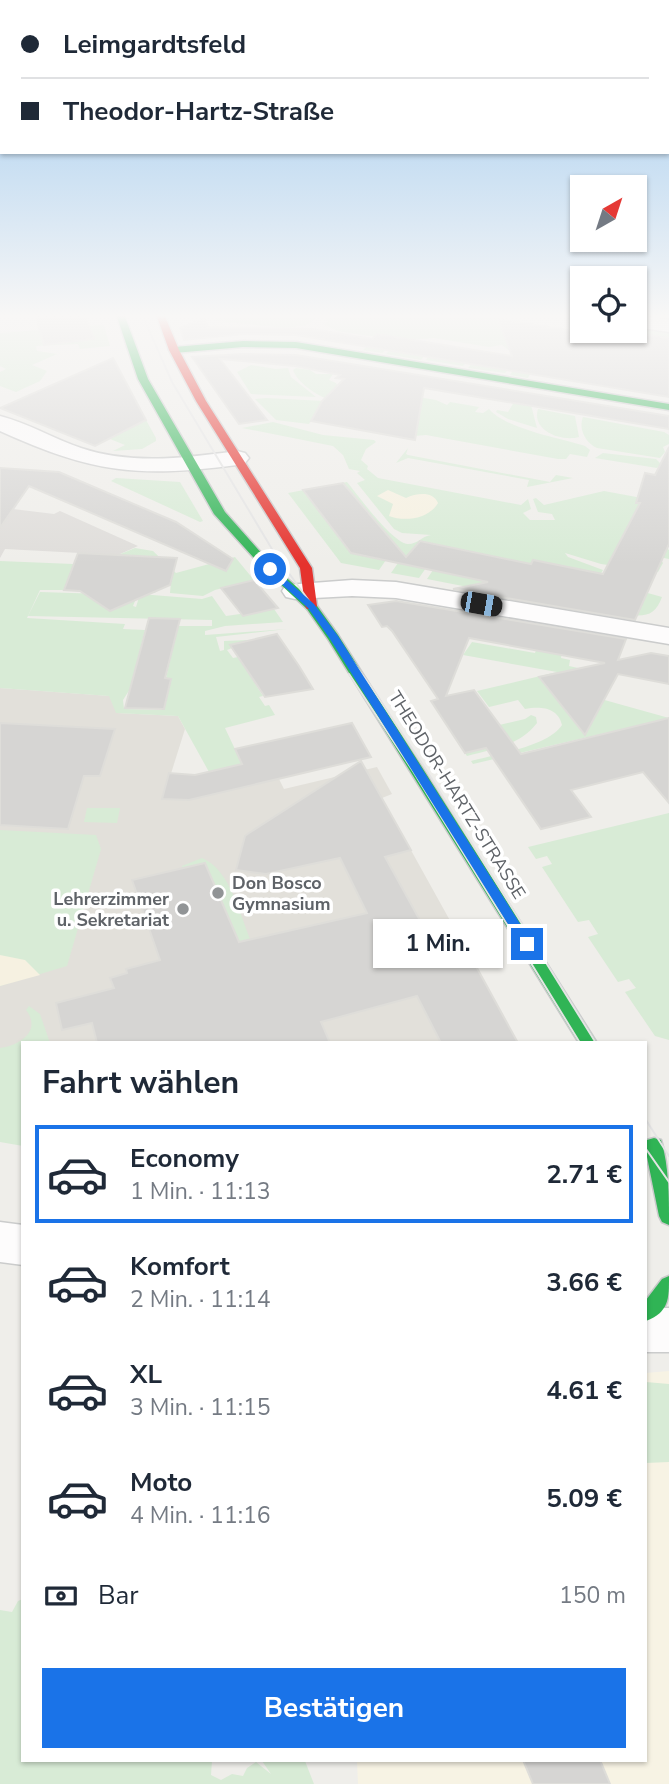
<!DOCTYPE html>
<html lang="de">
<head>
<meta charset="utf-8">
<style>
  body { margin:0; font-family:"Nunito Sans",sans-serif; background:#f2f2f3; color:#1f2937; height:100vh; display:flex; flex-direction:column; font-size:26px; white-space:nowrap }
  * { box-sizing:border-box; margin:0 }
  p { font-size:23px; color:#747a83 }
  .icon { flex:none; width:38px; height:38px; fill:none; stroke:currentColor; stroke-width:2; stroke-linecap:round; stroke-linejoin:round }
  .map { position:relative; flex:1; overflow:hidden }
  .sheet { position:absolute; left:21px; top:1041px; width:626px; height:721px; display:flex; flex-direction:column; background:#fff; border-radius:0px; box-shadow:0 2px 5px #0004 }
  .sheet>* { flex:none }
  .top-card { position:absolute; left:0px; top:0px; width:670px; height:154px; box-shadow:0 2px 5px #0004; display:grid; align-content:center; height:154px; padding:0 21px; background:#fff }
  .needle { width:46px; rotate:39deg }
  .controls { position:absolute; left:570px; top:175px; display:grid; gap:14px }
  .controls a { display:grid; place-items:center; width:77px; height:77px; border-radius:0px; background:#fff; box-shadow:0 2px 5px #0004; font-size:35px }
  .end { position:absolute; width:32px; height:32px; margin:-16px; border:9px solid #1a73e8; background:#fff; box-shadow:0 0 0 4px #fff }
  .from { border-radius:50% }
  .bubble { position:absolute; height:49px; border-radius:0px; background:#fff; box-shadow:0 2px 5px #0004; font-size:23px; font-weight:700; line-height:49px; text-align:center }
  .car { position:absolute; width:21px; height:42px; margin:-21px -10px; border-radius:9px; box-shadow:0 0 5px 2px #0007; background:linear-gradient(#222 24%,#8ab4d8 0 40%,#222 0 76%,#8ab4d8 0 86%,#222 0) }
  .top-card b { display:flex; align-items:center; gap:24px; height:66px; font-size:26px }
  .top-card b+b { border-top:2px solid #e0e1e3 }
  .top-card i { width:18px; height:18px; background:#1f2937 }
  ul { padding:0; list-style:none }
  li { display:flex; align-items:center; gap:21px; height:98px; margin:0 14px 10px; padding:0 7px; border:4px solid transparent; border-radius:0px }
  li div { flex:1 }
  li b { display:block; font-size:26px }
  li em { font-style:normal; font-weight:700 }
  li.selected { border-color:#1a73e8 }
  li>.icon { width:63px; height:63px; stroke-width:1.5 }
  h2 { padding:0 21px; font-size:32px; line-height:84px }
  .pay { display:flex; align-items:center; gap:18px; height:77px; padding:0 21px; font-size:26px }
  .pay p { margin-inline-start:auto }
  .action { display:flex; gap:14px; margin-top:auto; padding:14px 21px }
  .action a { flex:1; height:80px; border-radius:0px; background:#1a73e8; color:#fff; font-size:28px; font-weight:700; line-height:80px; text-align:center }
  .map>svg:first-child { display:block }
  .commercial { fill:#f7f3e4 }
  .industrial { fill:#dfddda }
  .education { fill:#e2e0da }
  .green { fill:#d8ebd6 }
  .sand { fill:#f6f1e1 }
  .building { fill:#d6d5d3; stroke:#deddd9; stroke-width:2 }
  .lines { fill:none; stroke-linecap:round; stroke-linejoin:round }
  .street-casing { stroke:#cbcccc; stroke-width:3 }
  .fast-casing { stroke:#cacacb; stroke-width:3 }
  .jam-casing { stroke:#cacacb; stroke-width:3 }
  .street { fill:#fdfcfc; fill-rule:evenodd }
  .fast { fill:#30b455; fill-rule:evenodd }
  .jam { fill:#e5322d; fill-rule:evenodd }
  .tram { stroke:#e4e4e4; stroke-width:2 }
  .route { fill:#1a73e8 }
  .poi-dot { fill:#919496; stroke:#fff; stroke-width:2.5 }
  .labels { text-anchor:middle; stroke-width:7; stroke-linejoin:round; paint-order:stroke }
  .street-label { font-size:18px; fill:#5f6368; stroke:#fff }
  .poi-label { font-size:18px; font-weight:bold; fill:#5f6368; stroke:#fff; text-anchor:start }
</style>
</head>
<body>
<div class="map">
<svg width="669" height="1784" viewBox="0 0 669 1784">
  <rect width="100%" height="100%" fill="#efeeea"/>
  <!-- commercial -->
  <path class="commercial" d="M669,1371V1784H358L357,1761L646,1760V1373Z"/>
  <!-- industrial -->
  <path class="industrial" d="M13,509L54,514L60,511L138,546L118,555L5,549L0,558V528Z"/>
  <!-- education -->
  <path class="education" d="M0,688L110,696L117,713L178,716L185,729L163,799L189,800L279,779L284,789L377,767L392,794L382,798L518,1043H23L0,1069Z"/>
  <!-- green -->
  <g class="green">
    <path d="M216,314H496L501,326L594,335L599,331L597,335L604,338L609,331H635V326L642,327L639,334H644L648,328L669,331V360L515,355L502,345L489,347L434,338L411,340L362,335L337,331L324,324L329,321L320,316L307,325L284,328L218,321Z"/>
    <path d="M104,325L110,346L80,349L78,344L36,346L37,351L57,354L32,365L47,371L40,381L16,392L0,386V372L6,369L0,366V333Z"/>
    <path d="M368,345L531,372L528,378L510,375L513,370L509,369L505,373L468,368L472,363L467,362L463,366L426,360L429,356L425,355L421,360L386,354L390,350L387,349L382,353L363,350Z"/>
    <path d="M251,365L276,369L288,368L291,377L316,397L251,394L237,372Z"/>
    <path d="M296,368L310,370L316,374H333L329,380L336,383L339,389L330,400C317,396 297,382 293,370Z"/>
    <path d="M412,396L436,400L447,405L450,402L479,407L475,412L483,413L489,409C506,429 560,438 585,446L590,450L587,457L570,454L566,459H558L426,435L414,436Z"/>
    <path d="M266,398L324,401L309,424L276,420L255,399Z"/>
    <path d="M514,402L531,405L537,428L508,419L496,412L497,410L508,412Z"/>
    <path d="M538,409L575,416L579,437C562,442 531,431 538,409Z"/>
    <path d="M583,417L664,432L669,435V444L663,447L665,452L660,458L597,448C586,443 578,429 583,417Z"/>
    <path d="M146,420L156,438V441L142,449L113,451L125,445L110,439Z"/>
    <path d="M273,422L323,435L374,440L376,442L366,449L361,460L368,466L367,469L378,478L521,505L528,499L531,509L523,513L530,520H555L552,514L538,512L533,499L536,498L544,505L604,491L669,503V546L662,544L669,550V559L659,557L663,563L658,572L601,564L565,553L568,557L603,570L598,579L662,597C656,614 647,617 630,615L485,579L478,589L427,579L435,567L428,565L419,578L391,573L398,563L386,560L379,570L341,563L288,493L347,482C358,495 392,543 408,544C418,544 422,536 431,535L402,533L394,529L357,483L365,480L357,473L360,471L349,469L343,455L333,446L242,428Z"/>
    <path d="M408,448L406,454L408,455L550,482L556,475L573,478L527,487L529,480L408,458L396,463Z"/>
    <path d="M603,453L656,459L661,464L657,468L595,458Z"/>
    <path d="M116,478L180,482L203,521L200,522L111,481Z"/>
    <path d="M135,548L153,551L176,573L235,557L254,580L215,590L203,596L170,593L171,582L159,581L155,593L74,591L66,585L64,590H40L27,618L125,624L123,629L145,630L130,689L123,700L124,709L162,710L171,679L166,678L178,626H212V620L28,616L40,592L135,595L104,607L110,611L137,596L133,606L136,607L140,594L202,599L212,596L226,616L274,609L283,622L225,626L205,631V635L287,629L216,637L220,651L224,650V641L250,640L231,645L232,648L227,650L233,658L238,657L263,696L259,697L265,706L269,705L275,715L225,728L242,764L209,772L178,716L116,713L109,696L0,688V561L122,566L118,555Z"/>
    <path d="M472,642L535,653L537,647L562,652L561,658L570,660L569,666L592,671L583,694L669,718L473,764L471,761C494,755 549,746 562,725C558,707 540,706 525,709L518,700L489,707L477,691L557,672L463,655Z"/>
    <path d="M531,715L536,717L537,723C519,746 493,749 467,756L465,753L511,743L499,725L525,719Z"/>
    <path d="M87,808H120L117,823L84,822Z"/>
    <path d="M669,813V1040L655,1036L625,992L636,988L629,979L618,982L588,937L598,934L589,920L578,922L542,867L552,864L547,856L536,859L528,847Z"/>
    <path d="M0,830L96,835L101,849L67,966L0,986Z"/>
    <path d="M202,858C230,869 240,915 251,941L245,955L205,863L182,868V866Z"/>
    <path d="M29,1006L40,1014L50,1043H23V1146L0,1142V1048C20,1045 42,1031 26,1010Z"/>
    <path d="M646,1382L669,1384V1462L646,1463Z"/>
    <path d="M23,1599V1760L212,1761L211,1775L221,1780L232,1774L243,1776L247,1768L256,1762L271,1774L262,1761H305L314,1784H0V1610L12,1612L18,1601Z"/>
  </g>
  <!-- sand -->
  <g class="sand">
    <path d="M388,490L406,498C417,493 433,491 438,503C429,519 405,522 389,516L393,504L377,496Z"/>
    <path d="M0,955L25,960L40,975L0,986Z"/>
  </g>
  <!-- building -->
  <g class="building">
    <path d="M35,314H85L94,339L44,345Z"/>
    <path d="M204,318L208,327L313,329L372,339L377,334L512,356L498,319L613,337L619,331L669,338V397L296,335L243,334L184,340L180,328Z"/>
    <path d="M243,354L296,355L669,416V429L424,388L415,440L311,421L322,401L344,379L336,378L340,375L295,366L220,359L267,420L239,424L192,357Z"/>
    <path d="M113,358L146,420L95,446L0,408Z"/>
    <path d="M669,447V544L635,620L453,589L488,582L351,553L303,490L343,483L406,557L420,541L531,564L533,560L603,574L640,503H636L645,473L655,475Z"/>
    <path d="M0,468L59,472L176,522L233,559L226,571L29,486L0,528Z"/>
    <path d="M78,553L177,558L170,585L110,611L80,591L64,590Z"/>
    <path d="M254,580L278,608L243,616L221,588Z"/>
    <path d="M396,601L626,639L618,660L651,653L669,656V684L618,674L585,735L539,677L605,663L469,638L446,696L474,690L521,754L669,718V803L643,772L571,790L591,817L541,829L486,748L465,753L431,701L438,699L392,631L387,626L382,627L368,605Z"/>
    <path d="M149,618L180,619L165,678L171,679L164,709L125,708Z"/>
    <path d="M277,634L299,666L313,689L265,697L230,645Z"/>
    <path d="M0,723L115,729L100,776H84L68,829L0,825Z"/>
    <path d="M352,723L371,757L189,800L162,799L169,773L195,775L242,764L235,749Z"/>
    <path d="M361,761L411,850L385,857L433,944L460,937L518,1043H441L417,996L321,1022L330,1043H97L92,1023L62,1030L56,1003L114,988L110,978L127,973L126,969L160,960L132,880L205,863L239,942L367,913L340,858L266,874L236,870L245,836L249,833Z"/>
    <path d="M523,1760H600L610,1784H533Z"/>
  </g>
  <g class="lines">
    <!-- street casing -->
    <g class="street-casing">
      <g id="street">
        <path d="M635,315L669,320V332L635,327Z"/>
        <path d="M0,416C28,423 54,439 81,448C131,465 185,458 237,451L245,453L249,458L245,463L237,465C136,478 93,473 0,431Z"/>
        <path d="M352,580L396,582L669,628V644L396,598L352,596L295,599L286,597L282,591L286,585Z"/>
        <path d="M0,1222L23,1225V1265L0,1262Z"/>
        <rect x="646" y="1308" width="23" height="44"/>
      </g>
    </g>
    <!-- fast casing -->
    <g class="fast-casing">
      <g id="fast">
        <path d="M116,314H124L148,379L225,512L272,565L315,603L338,635L597,1043H579L328,639L307,609L264,569L214,514L138,379Z"/>
        <path d="M243,341L296,342L669,404V410L296,348L243,347L174,353L169,350L174,347Z"/>
        <path d="M654,1138L661,1140C669,1166 669,1197 669,1225L662,1222L659,1216L646,1152L647,1140Z"/>
        <path d="M669,1276C669,1299 669,1312 646,1321V1300L662,1279Z"/>
      </g>
    </g>
    <!-- jam casing -->
    <g class="jam-casing">
      <path id="jam" d="M156,314H164L179,350L206,401L312,568L317,606L315,609H307L305,606L300,568L196,401L169,350Z"/>
    </g>
    <!-- street -->
    <use href="#street" class="street"/>
    <!-- fast -->
    <use href="#fast" class="fast"/>
    <!-- jam -->
    <use href="#jam" class="jam"/>
    <!-- tram -->
    <g class="tram">
      <path d="M142,314L172,382L275,554L370,685L425,768L596,1043"/>
      <path d="M349,674L413,771L580,1043"/>
      <path d="M646,1120L669,1156"/>
      <path d="M646,1149L669,1182"/>
    </g>
  </g>
  <!-- sky -->
  <linearGradient id="sky" x2="0" y2="1"><stop stop-color="#97c6ef"/><stop offset="0.56" stop-color="#f8f7f6"/><stop offset="1" stop-color="#f8f7f6" stop-opacity="0"/></linearGradient>
  <rect width="669" height="564" fill="url(#sky)"/>
  <!-- route -->
  <path class="route" d="M267,568H273L314,604L338,636L531,941V948H523L330,639L308,608L267,571Z"/>
  <!-- markers -->
  <g class="poi-dot">
    <circle cx="218" cy="893" r="7"/>
    <circle cx="183" cy="909" r="7"/>
  </g>
  <g class="labels">
    <!-- street labels -->
    <g class="street-label">
      <text transform="translate(457 795) rotate(58)" y="6">THEODOR-HARTZ-STRASSE</text>
    </g>
    <!-- poi labels -->
    <g class="poi-label">
      <text x="232" y="889">Don Bosco<tspan x="232" dy="21">Gymnasium</tspan></text>
      <text x="169" y="905" text-anchor="end">Lehrerzimmer<tspan x="169" dy="21">u. Sekretariat</tspan></text>
    </g>
  </g>
</svg>
<div class="controls">
<a><svg class="needle" viewBox="-14 -14 28 28"><path d="M0-13l5 13h-10z" fill="#e53935"/><path d="M0 13l5-13h-10z" fill="#747a83"/></svg></a>
<a><svg class="icon" aria-label="locate" viewBox="0 0 24 24"><circle cx="12" cy="12" r="6"/><path d="M12 2v4M12 18v4M2 12h4M18 12h4"/></svg></a>
</div>
<i class="end from" style="left:270px;top:569px"></i>
<i class="end" style="left:527px;top:944px"></i>
<div class="bubble" style="left:373px;top:919px;width:130px">1 Min.</div>
<i class="car" style="left:481px;top:604px;rotate:100deg"></i>
<div class="top-card">
<b><i class="from"></i>Leimgardtsfeld</b>
<b><i></i>Theodor-Hartz-Straße</b>
</div>
<section class="sheet">
<h2>Fahrt wählen</h2>
<ul>
<li class="selected"><svg class="icon" aria-label="car" viewBox="0 0 24 24"><path d="M5 17H2v-5l4-1 3-4h7l3 4 3 1v5h-3M9 17h6M6 11h13"/><circle cx="7" cy="17" r="2"/><circle cx="17" cy="17" r="2"/></svg><div><b>Economy</b><p>1 Min. · 11:13</p></div><em>2.71 €</em></li>
<li><svg class="icon" aria-label="car" viewBox="0 0 24 24"><path d="M5 17H2v-5l4-1 3-4h7l3 4 3 1v5h-3M9 17h6M6 11h13"/><circle cx="7" cy="17" r="2"/><circle cx="17" cy="17" r="2"/></svg><div><b>Komfort</b><p>2 Min. · 11:14</p></div><em>3.66 €</em></li>
<li><svg class="icon" aria-label="car" viewBox="0 0 24 24"><path d="M5 17H2v-5l4-1 3-4h7l3 4 3 1v5h-3M9 17h6M6 11h13"/><circle cx="7" cy="17" r="2"/><circle cx="17" cy="17" r="2"/></svg><div><b>XL</b><p>3 Min. · 11:15</p></div><em>4.61 €</em></li>
<li><svg class="icon" aria-label="car" viewBox="0 0 24 24"><path d="M5 17H2v-5l4-1 3-4h7l3 4 3 1v5h-3M9 17h6M6 11h13"/><circle cx="7" cy="17" r="2"/><circle cx="17" cy="17" r="2"/></svg><div><b>Moto</b><p>4 Min. · 11:16</p></div><em>5.09 €</em></li>
</ul>
<div class="pay"><svg class="icon" aria-label="cash" viewBox="0 0 24 24"><path d="M3 7h18v10H3z"/><circle cx="12" cy="12" r="2"/></svg>Bar<p>150 m</p></div>
<div class="action"><a>Bestätigen</a></div>
</section>
</div>
</body>
</html>
